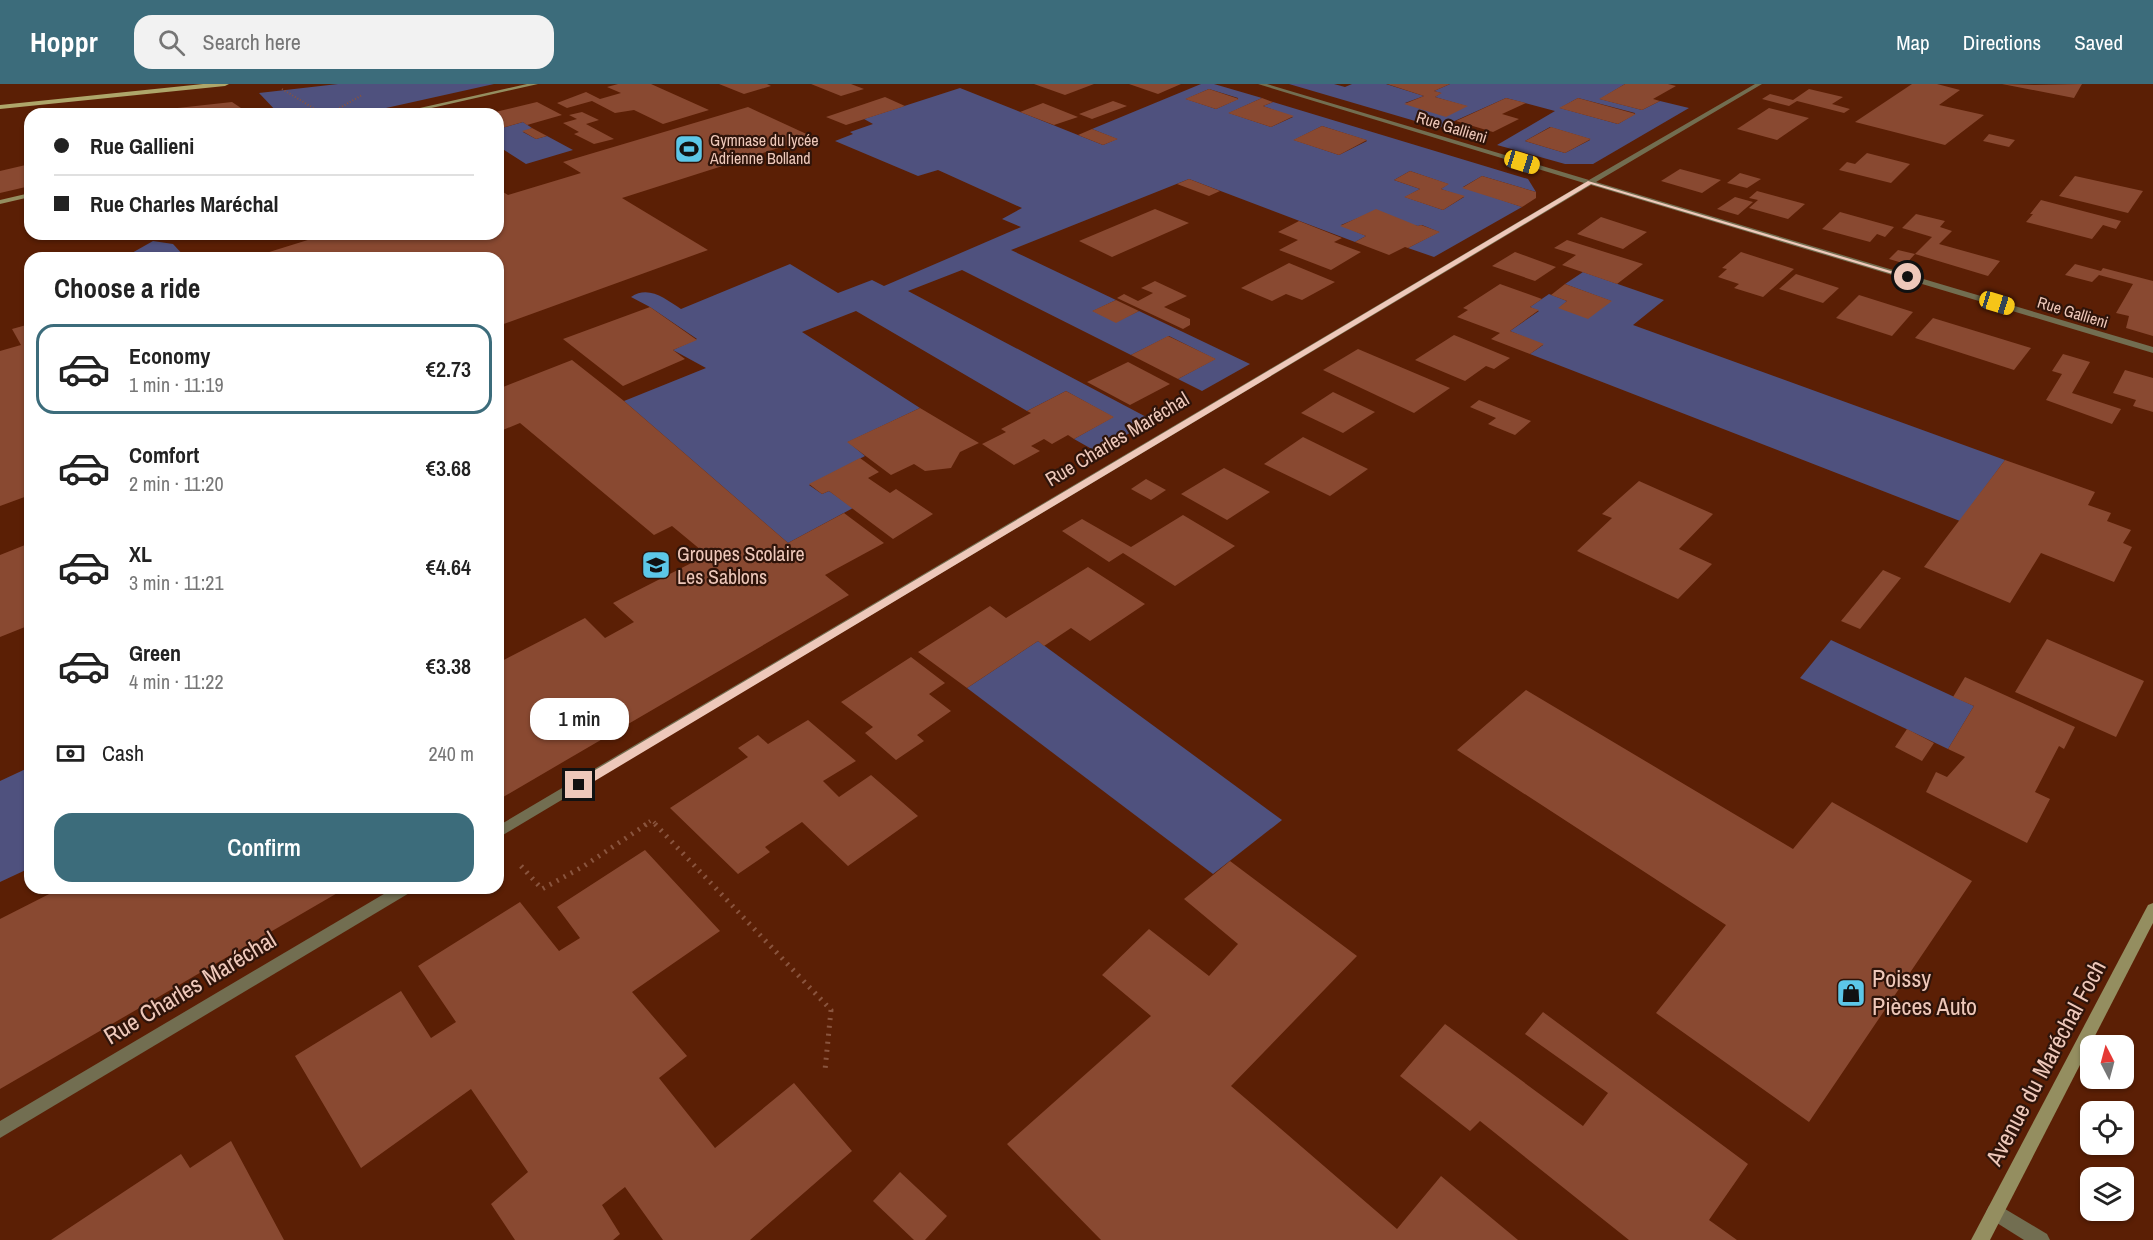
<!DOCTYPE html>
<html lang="en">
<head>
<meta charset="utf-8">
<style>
  body { margin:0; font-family:"Archivo Narrow",sans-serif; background:#f2f2f2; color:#222; height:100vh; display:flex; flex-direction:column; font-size:22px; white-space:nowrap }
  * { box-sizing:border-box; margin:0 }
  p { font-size:20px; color:#767676 }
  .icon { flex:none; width:33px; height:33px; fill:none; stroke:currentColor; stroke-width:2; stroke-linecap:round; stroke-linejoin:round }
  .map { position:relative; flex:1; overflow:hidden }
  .side { position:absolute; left:24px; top:168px; width:480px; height:642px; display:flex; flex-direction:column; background:#fff; border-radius:18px; box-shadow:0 2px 4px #0004 }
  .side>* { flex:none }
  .hud { position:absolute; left:24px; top:24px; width:480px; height:132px; border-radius:18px; box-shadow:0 2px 4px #0004; display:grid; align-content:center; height:132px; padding:0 30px; background:#fff }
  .needle { width:39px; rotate:354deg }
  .fabs { position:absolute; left:2080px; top:951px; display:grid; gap:12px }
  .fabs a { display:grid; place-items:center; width:54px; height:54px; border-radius:12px; background:#fff; box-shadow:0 2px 4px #0004; font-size:30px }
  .end { position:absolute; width:27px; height:27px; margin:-14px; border:8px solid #eec8ba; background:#111; box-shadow:0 0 0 3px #111 }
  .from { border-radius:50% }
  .bubble { position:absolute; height:42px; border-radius:18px; background:#fff; box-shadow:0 2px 4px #0004; font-size:20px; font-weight:600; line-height:42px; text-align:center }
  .car { position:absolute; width:18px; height:36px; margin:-18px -9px; border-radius:8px; box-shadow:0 0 4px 2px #0007; background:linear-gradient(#f5c518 24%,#345 0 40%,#f5c518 0 76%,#345 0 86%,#f5c518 0) }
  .hud b { display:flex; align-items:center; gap:21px; height:57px; font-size:22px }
  .hud b+b { border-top:2px solid #e0e0e0 }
  .hud i { width:15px; height:15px; background:#222 }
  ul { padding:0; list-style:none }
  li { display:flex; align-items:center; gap:18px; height:90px; margin:0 12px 9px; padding:0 18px; border:3px solid transparent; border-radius:18px }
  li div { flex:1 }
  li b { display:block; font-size:22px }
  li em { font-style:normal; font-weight:600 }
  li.active { border-color:#3c6c7b }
  li>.icon { width:54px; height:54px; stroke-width:1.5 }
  h2 { padding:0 30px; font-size:27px; line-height:72px }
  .pay { display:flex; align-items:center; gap:15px; height:66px; padding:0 30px; font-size:22px }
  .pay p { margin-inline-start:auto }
  .primary-button { display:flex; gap:12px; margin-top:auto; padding:12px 30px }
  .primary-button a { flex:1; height:69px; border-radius:18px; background:#3c6c7b; color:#fff; font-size:24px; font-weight:600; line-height:69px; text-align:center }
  header { display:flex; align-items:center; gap:36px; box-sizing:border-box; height:84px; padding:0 30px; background:#3c6c7b; color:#fff }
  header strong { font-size:28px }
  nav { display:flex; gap:33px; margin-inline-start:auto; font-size:21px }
  .search { width:420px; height:54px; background:#f2f2f2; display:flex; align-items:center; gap:15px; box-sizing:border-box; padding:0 21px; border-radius:18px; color:#767676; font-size:22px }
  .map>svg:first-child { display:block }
  .green { fill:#4f517e; fill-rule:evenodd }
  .building { fill:#894931 }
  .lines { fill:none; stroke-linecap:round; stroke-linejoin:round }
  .path-far2 { stroke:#89543e; stroke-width:2; stroke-dasharray:1 2; stroke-linecap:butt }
  .path-far1 { stroke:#89543e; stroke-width:4; stroke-dasharray:1.5 4.5; stroke-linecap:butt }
  .path { stroke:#89543e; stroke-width:5; stroke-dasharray:2 6; stroke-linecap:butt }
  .street { fill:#726e51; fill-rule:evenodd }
  .secondary { fill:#948e60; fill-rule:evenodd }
  .primary { fill:#aea66a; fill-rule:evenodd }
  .route { fill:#eec8ba }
  .labels { text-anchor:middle; stroke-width:4.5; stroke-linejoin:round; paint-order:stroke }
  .far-street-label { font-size:16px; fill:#eec8ba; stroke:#2f140a }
  .far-poi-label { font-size:16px; fill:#eec8ba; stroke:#2f140a; text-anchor:start }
  .street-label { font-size:20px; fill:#eec8ba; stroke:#2f140a }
  .poi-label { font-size:20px; fill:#eec8ba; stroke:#2f140a; text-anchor:start }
  .near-poi-label { font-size:24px; fill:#eec8ba; stroke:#2f140a; text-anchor:start }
  .near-street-label { font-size:24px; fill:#eec8ba; stroke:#2f140a }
</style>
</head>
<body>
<header>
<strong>Hoppr</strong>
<div class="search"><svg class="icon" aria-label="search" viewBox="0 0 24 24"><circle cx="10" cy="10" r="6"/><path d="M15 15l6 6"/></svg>Search here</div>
<nav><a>Map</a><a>Directions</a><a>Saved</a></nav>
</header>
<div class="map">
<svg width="2153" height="1156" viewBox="0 0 2153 1156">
  <rect width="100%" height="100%" fill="#5b1f05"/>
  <!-- green -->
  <g class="green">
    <path d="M338,0H494L359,30H279L259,9Z"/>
    <path d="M1201,0H1214L1262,14L1229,29L1271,43L1293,33L1263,22L1273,18L1528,95L1536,108L1482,92L1463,103L1522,123L1434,173L1408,164L1439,148L1422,141L1418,142L1363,132L1341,141L1366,152L1355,158L1189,95L1011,166L1116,216L1093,227L1116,238L1139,227L1250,280L1202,307L1178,295L1215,275L1169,252L1131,271L962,186L908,207L1152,336L1097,368L1074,355L1113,333L1066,307L1027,327L856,227L802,248L920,324L848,358L865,372L809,401L822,410L829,407L853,424L788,459L624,317L706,284L673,266L697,255L650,223L631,213C649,201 665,215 681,225L790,180L838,209L872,196L884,202L1021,143L1002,135L1022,124L938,86L918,92L835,57L853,50L850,48L873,40L864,35L960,4L1103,61L1117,55L1092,45ZM1209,5L1238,14V15L1216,25L1186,15ZM1322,42L1366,56L1367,57L1339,71L1294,56ZM1410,87L1448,100L1441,105L1464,113L1443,126L1405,113L1420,105L1394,96Z"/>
    <path d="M1289,0H1334L1345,3L1352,0H1386L1424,12L1405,19L1466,22L1435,13L1441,9L1434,7L1450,0H1625L1600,15L1642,26L1660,17L1689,24L1593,80H1565L1497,61L1555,27L1506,14L1439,44ZM1578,14L1635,29V30L1618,40L1560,24ZM1550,43L1590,55V56L1565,69L1525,57Z"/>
    <path d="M523,38L532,44L523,48L536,55L547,52L573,66L526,80L498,62V45Z"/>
    <path d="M153,157L173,160L186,174H123Z"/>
    <path d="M1583,188L1664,216L1633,241L2005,376L1960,437L1530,270L1543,261L1510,247L1539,227L1530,223L1549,210L1567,217L1559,224L1611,217L1565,200Z"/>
    <path d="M1831,556L1974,622L1948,665L1800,594Z"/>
    <path d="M1038,557L1282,736L1213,790L967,604Z"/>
    <path d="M30,683V784L0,798V697Z"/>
  </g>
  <!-- building -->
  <g class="building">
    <path d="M618,0H651L709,26L663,40L634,26L615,29L592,17L567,24L557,19L586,8L600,15L621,9L607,3Z"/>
    <path d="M719,0H767L771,2L744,10Z"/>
    <path d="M811,0H851L864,5L841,12Z"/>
    <path d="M1034,0H1094L1065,11Z"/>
    <path d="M1129,0H1181L1158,10Z"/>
    <path d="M1387,0H1450L1434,7L1442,9L1435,13L1468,22L1446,33L1404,20L1424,12Z"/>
    <path d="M1625,0H1668L1676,2L1653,15L1660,17L1642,26L1599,15Z"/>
    <path d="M1912,0H1937L1960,6L1939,21L1984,31L1945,61L1855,38Z"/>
    <path d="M2002,0L2035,1L2082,0L2074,14Z"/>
    <path d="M1209,5L1239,15L1216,25L1185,15Z"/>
    <path d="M1809,5L1843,13L1832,20L1850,25L1844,29L1797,17L1789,22L1762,15L1770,10L1793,16Z"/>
    <path d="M885,13L905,22L846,41L826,33Z"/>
    <path d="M1262,14L1273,18L1263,22L1294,32L1271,43L1228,29Z"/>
    <path d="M1506,14L1526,19L1502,30L1519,35L1493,48L1456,37Z"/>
    <path d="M1578,14L1636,30L1618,40L1559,24Z"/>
    <path d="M1113,17L1127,22L1092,35L1079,30Z"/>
    <path d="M232,18L244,26L240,27L243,30H123Z"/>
    <path d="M537,18L562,31L527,41L523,38L498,45V30H487Z"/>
    <path d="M1043,19L1078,33L1054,41L1020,28Z"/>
    <path d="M748,23L813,53L622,114L708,166L498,242V174H250L327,150H498V105L508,111L581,89L563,78Z"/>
    <path d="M1769,24L1809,34L1777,56L1737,45Z"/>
    <path d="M582,28L599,36L586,40L614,55L594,60L574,50L579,48L563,39L577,35L569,31Z"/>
    <path d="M1322,42L1367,56L1339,71L1293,56Z"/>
    <path d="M1551,43L1591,55L1565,69L1525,57Z"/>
    <path d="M532,44L547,52L536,55L522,47Z"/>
    <path d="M1092,45L1118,55L1103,61L1078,51Z"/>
    <path d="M1989,50L2015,56L2009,63L1983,57Z"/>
    <path d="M1867,69L1910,80L1891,99L1839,86L1847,78L1855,80Z"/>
    <path d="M30,80V102L0,109V87Z"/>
    <path d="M1680,85L1721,96L1702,109L1661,97Z"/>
    <path d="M1410,87L1449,100L1441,105L1465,112L1443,126L1404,113L1420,105L1394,96Z"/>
    <path d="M1740,89L1761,95L1747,104L1727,99Z"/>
    <path d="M1482,92L1536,108V114L1522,123L1462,104Z"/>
    <path d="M2075,92L2143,107L2128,129L2059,112Z"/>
    <path d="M1189,95L1220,107L1209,112L1177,100Z"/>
    <path d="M1757,107L1805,120L1788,135L1749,124L1758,116L1749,114Z"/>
    <path d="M1735,113L1753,118L1738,131L1717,125Z"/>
    <path d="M2041,116L2121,137L2116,145L2103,141L2092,155L2026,138L2033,130H2030Z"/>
    <path d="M1155,125L1189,139L1112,173L1079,157Z"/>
    <path d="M1376,125L1418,142L1421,141L1440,148L1408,164L1405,163L1389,171L1355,158L1366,152L1340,142Z"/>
    <path d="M1840,128L1894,143L1885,153L1877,150L1870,158L1822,145Z"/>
    <path d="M1916,130L1945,137L1940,143L1952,147L1939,160L2000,177L1988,192L1915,170L1932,153L1902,144Z"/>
    <path d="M1601,133L1647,148L1623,165L1577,150Z"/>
    <path d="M1299,137L1342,154L1334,158L1361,168L1331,186L1279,166L1298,156L1278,148Z"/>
    <path d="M1567,156L1643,180L1617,200L1562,181L1576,171L1554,164Z"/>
    <path d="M1898,166L1915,170L1906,180L1889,175Z"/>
    <path d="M1515,168L1556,183L1535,197L1492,182Z"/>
    <path d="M1741,168L1794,185L1763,213L1734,204L1739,200L1718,193L1727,185L1722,184Z"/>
    <path d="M1289,179L1335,198L1302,216L1286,210L1272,217L1241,204Z"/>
    <path d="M2075,180L2101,187L2103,184L2153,197V252L2126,244L2129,232L2116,229L2133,200L2099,191L2092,198L2065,191Z"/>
    <path d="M1796,190L1839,204L1823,219L1779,205Z"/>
    <path d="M1155,197L1187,212L1164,223L1190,235V241L1183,245L1117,214L1124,210L1138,217L1153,209L1141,204Z"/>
    <path d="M1500,200L1542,215L1530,223L1539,226L1510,247L1544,260L1530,270L1491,255L1500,249L1457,233L1468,226L1463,224Z"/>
    <path d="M1565,200L1612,217L1588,235L1558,224L1567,217L1551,211Z"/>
    <path d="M1859,211L1913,228L1892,252L1836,234Z"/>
    <path d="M1116,216L1139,227L1116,239L1092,227Z"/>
    <path d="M650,223L697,256L673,266L685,275L623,302L563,255Z"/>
    <path d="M1933,234L2031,264L2014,286L1915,254Z"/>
    <path d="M30,240V411L0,422V267L21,261L12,245Z"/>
    <path d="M1454,251L1510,274L1494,285L1486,282L1465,297L1415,276Z"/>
    <path d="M1168,252L1216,275L1178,295L1131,271Z"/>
    <path d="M1358,265L1450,304L1414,329L1323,286Z"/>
    <path d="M2063,270L2090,278L2072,309L2121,325L2112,340L2046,316L2062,290L2052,287Z"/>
    <path d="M572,276L624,317L788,459L844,429L884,459L825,491L849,511L498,716V579L585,534L605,554L634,538L613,519L707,471L672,442L654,451L520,339L498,348V305Z"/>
    <path d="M1128,278L1170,300L1130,321L1087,298Z"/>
    <path d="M2125,286L2153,294V328L2133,322L2136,316L2113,309Z"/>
    <path d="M1066,307L1114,333L1074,355L1068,351L1052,360L1044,355L1031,362L1040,367L1014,381L982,360L1006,348L1001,345L1031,329L1027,327Z"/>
    <path d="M1333,308L1375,328L1343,349L1301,329Z"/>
    <path d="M1479,316L1531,337L1515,351L1488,340L1496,334L1470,323Z"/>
    <path d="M920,324L979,359L960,368L951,384L925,387L914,380L891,391L847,358Z"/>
    <path d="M1303,353L1368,385L1330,412L1264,380Z"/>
    <path d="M860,374L879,388L868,394L890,409L896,405L933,430L893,455L829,407L822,410L809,400Z"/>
    <path d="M2005,376L2095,408L2088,421L2111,429L2107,437L2131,446L2123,459L2132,463L2114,498L2041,469L2010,519L1924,483Z"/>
    <path d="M1224,384L1270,408L1227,436L1181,410Z"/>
    <path d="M1146,395L1166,406L1151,416L1131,405Z"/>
    <path d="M1639,397L1713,430L1679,465L1712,480L1678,515L1577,467L1612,434L1602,430Z"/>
    <path d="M1183,431L1235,462L1175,502L1123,469L1109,478L1062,447L1082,435L1131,463Z"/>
    <path d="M30,459V541L0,553V471Z"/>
    <path d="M1088,483L1145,520L1090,557L1071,544L1044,562L1038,557L967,604L918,568L990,522L1006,534Z"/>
    <path d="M1883,486L1901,494L1860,545L1841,537Z"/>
    <path d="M2047,555L2144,597L2116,653L2015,608Z"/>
    <path d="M911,573L945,599L929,610L951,627L917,651L924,657L896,676L865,649L873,643L841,618Z"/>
    <path d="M1965,593L2075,643L2064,665L2059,662L2035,708L2050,715L2027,759L1926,708L1936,688L1947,693L1965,673L1948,665L1974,622L1953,613Z"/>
    <path d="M1526,606L1793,765L1832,718L1972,797L1809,1038L1656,929L1726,841L1457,666Z"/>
    <path d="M808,636L856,677L823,697L839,713L871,691L918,732L848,782L802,738L765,763L770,768L738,790L670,724L748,673L738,664L758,651L768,660Z"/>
    <path d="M1907,645L1934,659L1922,677L1895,663Z"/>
    <path d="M645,766L720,847L632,908L687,972L659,994L715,1064L794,999L852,1067L750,1156H663L625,1103L602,1121L620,1150L613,1156H515L491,1120L528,1088L471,1005L361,1084L295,972L401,907L431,954L456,938L418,882L520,818L559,867L580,854L557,823Z"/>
    <path d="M1230,777L1357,872L1231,1002L1397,1145L1441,1092L1518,1156H1101L1007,1060L1151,932L1102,891L1149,845L1209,892L1238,860L1184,815Z"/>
    <path d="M61,804H346L0,1005V835Z"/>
    <path d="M1543,928L1748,1080L1709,1136L1737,1156H1629L1480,1037L1470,1047L1400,992L1445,940L1583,1042L1608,1009L1525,950Z"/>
    <path d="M231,1057L284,1156H51L181,1070L190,1084Z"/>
    <path d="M900,1088L947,1132L925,1156H914L873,1117Z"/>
  </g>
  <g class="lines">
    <!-- path-far2 -->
    <g class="path-far2">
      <path d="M282,5L323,30"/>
      <path d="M329,30L362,11"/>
    </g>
    <!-- path-far1 -->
    <path class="path-far1" d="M644,741L652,736L657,741"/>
    <!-- path -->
    <g class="path">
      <path d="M655,740L831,926L825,986"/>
      <path d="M521,782L542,805L584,782L647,740"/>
    </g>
    <!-- street -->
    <g class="street">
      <path d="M1258,0H1267L1589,96L1755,0H1762L1596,98L2153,263V269L1591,101L498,754V742L1584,99Z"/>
      <path d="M394,804H413L411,808L0,1054V1037Z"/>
      <path d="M1995,1119L2047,1150L2050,1156H2024L1989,1134L1986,1128L1989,1122Z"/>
    </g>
    <!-- secondary -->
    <g class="secondary">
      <path d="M527,0H538L405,30H393Z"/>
      <path d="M30,109V113L0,120V116Z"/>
      <path d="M2153,819V839L1990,1156H1971L2148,821Z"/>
    </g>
    <!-- primary -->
    <path class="primary" d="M203,0H229L225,2L0,25V21Z"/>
  </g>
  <!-- route -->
  <path class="route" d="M1588,97L1911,193L1906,194L1591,100L583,704H575V698Z"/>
  <!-- icons -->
  <defs>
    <g id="stadium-square" transform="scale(1.5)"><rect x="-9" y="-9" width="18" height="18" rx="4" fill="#5cc7e8" stroke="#2f140a"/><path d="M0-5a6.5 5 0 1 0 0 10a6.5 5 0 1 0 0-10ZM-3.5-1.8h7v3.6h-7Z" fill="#111"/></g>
    <g id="school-square" transform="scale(1.5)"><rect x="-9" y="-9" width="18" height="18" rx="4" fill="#5cc7e8" stroke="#2f140a"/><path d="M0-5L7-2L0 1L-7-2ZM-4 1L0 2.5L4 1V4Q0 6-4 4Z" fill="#111"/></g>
    <g id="shop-square" transform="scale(1.5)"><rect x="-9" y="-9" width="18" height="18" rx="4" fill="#5cc7e8" stroke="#2f140a"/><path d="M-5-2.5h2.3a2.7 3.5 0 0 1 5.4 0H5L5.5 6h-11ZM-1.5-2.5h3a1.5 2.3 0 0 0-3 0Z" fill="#111"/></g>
  </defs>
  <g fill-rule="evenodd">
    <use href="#stadium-square" x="689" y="65"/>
    <use href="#school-square" x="656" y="481"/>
    <use href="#shop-square" x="1851" y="909"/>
  </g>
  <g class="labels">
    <!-- far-street labels -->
    <g class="far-street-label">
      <text transform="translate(1452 43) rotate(17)" y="6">Rue Gallieni</text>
      <text transform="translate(2073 228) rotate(17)" y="6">Rue Gallieni</text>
    </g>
    <!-- far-poi labels -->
    <g class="far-poi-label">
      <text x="710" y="62">Gymnase du lycée<tspan x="710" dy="18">Adrienne Bolland</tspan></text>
    </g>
    <!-- street labels -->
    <g class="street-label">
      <text transform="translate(1117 355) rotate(-31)" y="7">Rue Charles Maréchal</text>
    </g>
    <!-- poi labels -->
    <g class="poi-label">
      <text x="677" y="477">Groupes Scolaire<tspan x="677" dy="23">Les Sablons</tspan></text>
    </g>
    <!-- near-poi labels -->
    <g class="near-poi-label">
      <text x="1872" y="903">Poissy<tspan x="1872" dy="28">Pièces Auto</tspan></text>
    </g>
    <!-- near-street labels -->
    <g class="near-street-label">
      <text transform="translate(190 904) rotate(-31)" y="8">Rue Charles Maréchal</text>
      <text transform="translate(2046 979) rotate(-62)" y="8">Avenue du Maréchal Foch</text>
    </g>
  </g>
</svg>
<div class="fabs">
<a><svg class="needle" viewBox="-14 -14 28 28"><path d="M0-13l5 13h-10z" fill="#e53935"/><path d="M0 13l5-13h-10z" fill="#767676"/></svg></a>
<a><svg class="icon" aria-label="locate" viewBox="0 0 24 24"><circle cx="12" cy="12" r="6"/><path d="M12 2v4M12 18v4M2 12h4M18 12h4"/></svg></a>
<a><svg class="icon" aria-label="layers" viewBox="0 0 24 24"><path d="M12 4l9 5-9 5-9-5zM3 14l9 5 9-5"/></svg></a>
</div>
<i class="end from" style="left:1908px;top:193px"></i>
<i class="end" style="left:579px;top:701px"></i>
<div class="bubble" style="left:530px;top:614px;width:99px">1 min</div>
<i class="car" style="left:1522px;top:78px;rotate:107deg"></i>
<i class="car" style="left:1997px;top:219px;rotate:107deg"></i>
<div class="hud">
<b><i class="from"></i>Rue Gallieni</b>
<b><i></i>Rue Charles Maréchal</b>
</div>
<section class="side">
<h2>Choose a ride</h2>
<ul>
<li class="active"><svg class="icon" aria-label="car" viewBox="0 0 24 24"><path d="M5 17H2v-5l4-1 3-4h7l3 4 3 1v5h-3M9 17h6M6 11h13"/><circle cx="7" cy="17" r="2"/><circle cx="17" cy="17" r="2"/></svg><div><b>Economy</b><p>1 min · 11:19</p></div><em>€2.73</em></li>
<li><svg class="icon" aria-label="car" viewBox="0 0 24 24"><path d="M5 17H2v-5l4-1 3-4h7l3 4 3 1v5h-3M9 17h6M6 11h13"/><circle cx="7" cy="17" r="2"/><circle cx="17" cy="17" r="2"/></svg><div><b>Comfort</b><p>2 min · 11:20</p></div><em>€3.68</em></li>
<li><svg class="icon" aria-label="car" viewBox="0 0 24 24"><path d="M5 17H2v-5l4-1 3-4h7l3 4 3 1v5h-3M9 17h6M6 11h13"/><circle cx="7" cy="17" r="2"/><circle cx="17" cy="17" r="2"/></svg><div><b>XL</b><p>3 min · 11:21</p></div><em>€4.64</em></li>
<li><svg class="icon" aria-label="car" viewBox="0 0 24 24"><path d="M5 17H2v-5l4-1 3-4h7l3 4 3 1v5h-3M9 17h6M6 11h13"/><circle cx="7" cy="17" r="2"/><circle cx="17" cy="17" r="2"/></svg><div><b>Green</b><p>4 min · 11:22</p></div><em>€3.38</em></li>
</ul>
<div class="pay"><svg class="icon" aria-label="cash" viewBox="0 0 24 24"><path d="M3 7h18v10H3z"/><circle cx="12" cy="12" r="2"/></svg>Cash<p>240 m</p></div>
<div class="primary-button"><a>Confirm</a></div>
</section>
</div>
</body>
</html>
